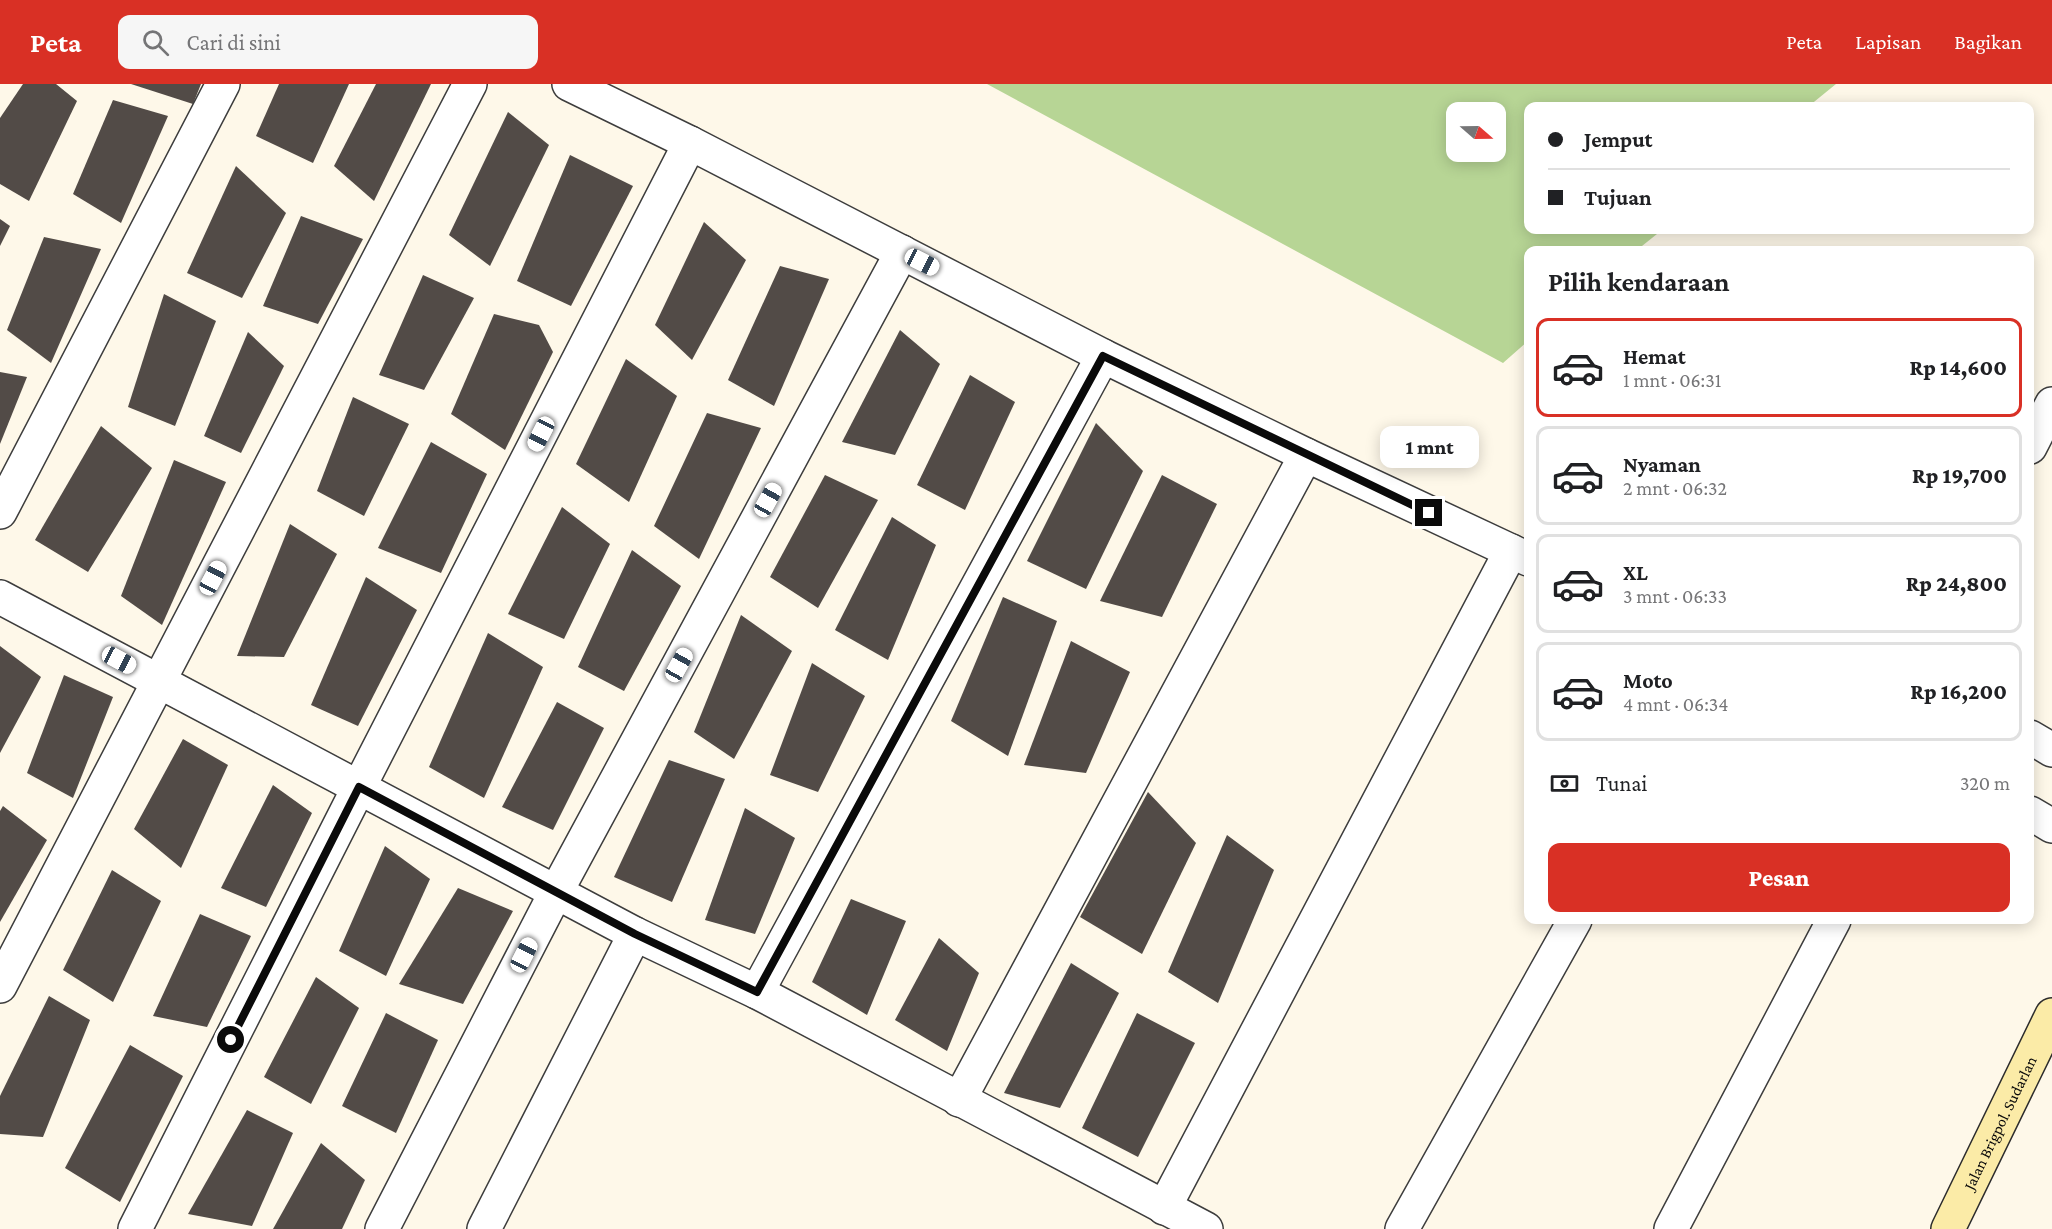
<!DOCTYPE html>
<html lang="id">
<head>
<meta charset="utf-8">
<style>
  body { margin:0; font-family:"Crimson Pro",serif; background:#f6f6f6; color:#202124; height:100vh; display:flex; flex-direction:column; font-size:22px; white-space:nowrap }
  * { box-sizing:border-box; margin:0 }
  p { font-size:20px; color:#757577 }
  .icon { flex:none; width:33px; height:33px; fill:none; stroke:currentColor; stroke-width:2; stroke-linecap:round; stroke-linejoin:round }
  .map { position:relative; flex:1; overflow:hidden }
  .side { position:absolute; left:1524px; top:162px; width:510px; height:678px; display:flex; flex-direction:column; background:#fff; border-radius:12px; box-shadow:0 3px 15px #0003 }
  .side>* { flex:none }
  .hud { position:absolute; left:1524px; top:18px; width:510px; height:132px; border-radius:12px; box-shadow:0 3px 15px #0003; display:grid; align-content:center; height:132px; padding:0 24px; background:#fff }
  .needle { width:39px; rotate:110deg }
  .controls { position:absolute; left:1446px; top:18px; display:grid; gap:12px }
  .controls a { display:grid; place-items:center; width:60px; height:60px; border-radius:12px; background:#fff; box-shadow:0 3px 15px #0003; font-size:30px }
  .end { position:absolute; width:27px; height:27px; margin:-14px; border:8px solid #0a0a0a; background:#fff; box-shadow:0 0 0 3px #fff }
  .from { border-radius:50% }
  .bubble { position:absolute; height:42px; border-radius:12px; background:#fff; box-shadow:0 3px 15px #0003; font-size:20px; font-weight:800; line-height:42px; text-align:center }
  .car { position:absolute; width:18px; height:36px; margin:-18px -9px; border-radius:8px; box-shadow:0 0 4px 2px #0007; background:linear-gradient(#fff 24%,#345 0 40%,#fff 0 76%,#345 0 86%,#fff 0) }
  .hud b { display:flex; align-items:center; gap:21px; height:57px; font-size:22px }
  .hud b+b { border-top:2px solid #e0e0e0 }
  .hud i { width:15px; height:15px; background:#202124 }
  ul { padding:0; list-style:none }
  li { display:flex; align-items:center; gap:18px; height:99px; margin:0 12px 9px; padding:0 12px; border:3px solid #e0e0e0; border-radius:12px }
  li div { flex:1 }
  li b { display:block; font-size:22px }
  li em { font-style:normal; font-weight:800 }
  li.active { border-color:#d93025 }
  li>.icon { width:54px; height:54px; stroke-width:1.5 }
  h2 { padding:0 24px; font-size:27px; line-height:72px }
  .pay { display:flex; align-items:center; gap:15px; height:66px; padding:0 24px; font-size:22px }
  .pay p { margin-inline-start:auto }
  .action { display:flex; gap:12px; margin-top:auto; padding:12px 24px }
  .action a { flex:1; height:69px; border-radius:12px; background:#d93025; color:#fff; font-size:24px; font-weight:800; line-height:69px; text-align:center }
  header { display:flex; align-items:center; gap:36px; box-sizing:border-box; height:84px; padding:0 30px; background:#d93025; color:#fff }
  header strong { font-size:28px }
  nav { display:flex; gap:33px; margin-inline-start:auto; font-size:21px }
  .search { width:420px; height:54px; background:#f6f6f6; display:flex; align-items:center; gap:15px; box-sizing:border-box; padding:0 21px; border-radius:12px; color:#757577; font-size:22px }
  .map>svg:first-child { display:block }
  .forest { fill:#b7d595; fill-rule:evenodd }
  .building { fill:#524b47 }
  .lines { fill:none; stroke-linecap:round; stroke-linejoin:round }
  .street-casing { stroke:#3d3d3d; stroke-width:36 }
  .secondary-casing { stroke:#2c2c2c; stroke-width:36 }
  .street { stroke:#fff; stroke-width:33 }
  .secondary { stroke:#fbeba7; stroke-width:33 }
  .route { stroke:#0a0a0a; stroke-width:8 }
  .labels { text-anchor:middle; stroke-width:6; stroke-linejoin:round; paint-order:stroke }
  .street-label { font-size:16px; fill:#0a0a0a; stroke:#fff }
</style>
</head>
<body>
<header>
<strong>Peta</strong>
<div class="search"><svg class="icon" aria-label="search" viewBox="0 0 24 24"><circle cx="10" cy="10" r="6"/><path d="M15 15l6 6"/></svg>Cari di sini</div>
<nav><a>Peta</a><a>Lapisan</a><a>Bagikan</a></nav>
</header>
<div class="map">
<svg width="2052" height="1145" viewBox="0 0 2052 1145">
  <rect width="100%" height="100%" fill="#fef8e9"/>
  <!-- forest -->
  <path class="forest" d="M987,0H1836L1809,22H1528V146H1662L1637,166H1528V257L1503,279ZM1456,28H1496V68H1456Z"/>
  <!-- building -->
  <g class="building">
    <path d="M23,0H56L77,17L29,117L0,100V34Z"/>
    <path d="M131,0H201L193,20Z"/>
    <path d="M279,0H349L313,79L256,52Z"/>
    <path d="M376,0H431L374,117L334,82Z"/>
    <path d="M113,16L168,32L121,139L73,110Z"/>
    <path d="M508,28L549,61L490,182L449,151Z"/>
    <path d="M570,71L633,102L571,222L517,197Z"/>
    <path d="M236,82L286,129L242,214L187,189Z"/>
    <path d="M301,132L363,155L318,240L263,222Z"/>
    <path d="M0,135L10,142L0,162Z"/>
    <path d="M704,138L746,176L692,276L655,241Z"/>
    <path d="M44,153L101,165L51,279L7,246Z"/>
    <path d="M780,182L829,195L774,322L728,296Z"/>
    <path d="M423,191L474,214L424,306L379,291Z"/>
    <path d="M164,210L216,237L175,342L128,323Z"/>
    <path d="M494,230L539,241L553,268L505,366L451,330Z"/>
    <path d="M900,246L940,280L895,371L842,358Z"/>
    <path d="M248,248L284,282L241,369L204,352Z"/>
    <path d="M626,275L677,312L629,418L576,380Z"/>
    <path d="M0,288L27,293L0,360Z"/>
    <path d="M970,291L1015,318L965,426L917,401Z"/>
    <path d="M353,313L409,340L364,432L317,407Z"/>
    <path d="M707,329L761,344L699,475L654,442Z"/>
    <path d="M1096,339L1143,387L1086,505L1027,477Z"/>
    <path d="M101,342L152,384L88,488L35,456Z"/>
    <path d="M431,358L487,390L441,489L378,464Z"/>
    <path d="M174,376L226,398L162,541L121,512Z"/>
    <path d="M825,391L878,416L818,524L770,493Z"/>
    <path d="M1162,391L1217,420L1162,533L1100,517Z"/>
    <path d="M562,423L610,460L564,555L508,530Z"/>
    <path d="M892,433L936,461L888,576L835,546Z"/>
    <path d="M290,440L337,470L284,573L237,572Z"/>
    <path d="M632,466L681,502L624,607L578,583Z"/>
    <path d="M366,493L417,526L358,642L311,621Z"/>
    <path d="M1003,513L1057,537L1008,672L951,637Z"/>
    <path d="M741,531L792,567L734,675L694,648Z"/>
    <path d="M488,549L543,583L484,714L429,683Z"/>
    <path d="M1071,557L1130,588L1086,689L1024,681Z"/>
    <path d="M0,562L41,593L0,669Z"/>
    <path d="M812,579L865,612L818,708L770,691Z"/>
    <path d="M64,591L113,613L73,714L27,689Z"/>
    <path d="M557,618L604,644L553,746L502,723Z"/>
    <path d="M183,655L228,681L181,784L134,745Z"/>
    <path d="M669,676L725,695L672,818L614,793Z"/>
    <path d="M273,701L312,729L266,823L221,804Z"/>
    <path d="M1148,708L1196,759L1142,870L1080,833Z"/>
    <path d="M3,722L47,756L0,838V727Z"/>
    <path d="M745,724L795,754L755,850L705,836Z"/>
    <path d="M1227,751L1274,786L1218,919L1168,888Z"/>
    <path d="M385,762L430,795L386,892L339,867Z"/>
    <path d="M112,786L161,817L113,918L63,886Z"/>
    <path d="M458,804L513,827L463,920L399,900Z"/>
    <path d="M851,815L906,837L867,931L812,898Z"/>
    <path d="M200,830L251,852L207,943L153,932Z"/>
    <path d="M939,854L979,889L947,967L895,936Z"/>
    <path d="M1071,879L1119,909L1060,1024L1004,1009Z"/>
    <path d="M316,893L359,924L311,1020L264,993Z"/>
    <path d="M49,912L90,936L43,1053L0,1050V1012Z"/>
    <path d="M386,929L438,956L396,1049L342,1022Z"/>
    <path d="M1137,929L1195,959L1138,1073L1082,1044Z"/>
    <path d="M130,961L183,992L120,1118L65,1084Z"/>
    <path d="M247,1026L293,1049L252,1142L188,1130Z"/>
    <path d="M321,1059L365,1096L342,1145H273Z"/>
  </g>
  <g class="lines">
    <!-- street casing -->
    <g class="street-casing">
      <g id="street">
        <path d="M569,0L690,59L1103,272L1306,371L1528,475"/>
        <path d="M2030,363L2052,320"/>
        <path d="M0,428L223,0"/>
        <path d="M0,513L635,850L757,908L1206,1145"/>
        <path d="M2030,653L2052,666"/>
        <path d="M2030,729L2052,742"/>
        <path d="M0,902L470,0"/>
        <path d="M757,908L1103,272"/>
        <path d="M959,1016L1306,371"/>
        <path d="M1164,1124L1511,467"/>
        <path d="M135,1145L359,703L690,59"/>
        <path d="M382,1145L556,808L902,168"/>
        <path d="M484,1145L635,850"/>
        <path d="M1402,1145L1575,836"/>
        <path d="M1671,1145L1834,836"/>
      </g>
    </g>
    <!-- secondary casing -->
    <g class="secondary-casing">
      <g id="secondary">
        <path id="s1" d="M1948,1145L2052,931"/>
      </g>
    </g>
    <!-- street -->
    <use href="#street" class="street"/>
    <!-- secondary -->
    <use href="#secondary" class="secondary"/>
  </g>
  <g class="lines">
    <!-- route -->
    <path class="route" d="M231,956L359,703L635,850L757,908L1103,272L1429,429"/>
  </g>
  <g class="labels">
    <!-- street labels -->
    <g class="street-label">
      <text dy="6" stroke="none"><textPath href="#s1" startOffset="118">Jalan Brigpol. Sudarlan</textPath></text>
    </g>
  </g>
</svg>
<div class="controls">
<a><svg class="needle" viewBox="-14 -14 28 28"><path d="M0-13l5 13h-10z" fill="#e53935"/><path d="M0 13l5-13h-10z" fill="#757577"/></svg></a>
</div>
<i class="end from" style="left:231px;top:956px"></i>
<i class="end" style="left:1429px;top:429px"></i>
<div class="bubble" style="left:1380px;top:342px;width:99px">1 mnt</div>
<i class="car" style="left:922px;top:178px;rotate:117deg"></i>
<i class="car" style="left:541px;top:350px;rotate:207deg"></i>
<i class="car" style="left:768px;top:416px;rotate:29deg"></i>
<i class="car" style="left:213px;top:494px;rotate:28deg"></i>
<i class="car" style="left:119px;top:576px;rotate:118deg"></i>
<i class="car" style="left:679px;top:581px;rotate:29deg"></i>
<i class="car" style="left:524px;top:871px;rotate:27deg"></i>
<div class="hud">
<b><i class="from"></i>Jemput</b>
<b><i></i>Tujuan</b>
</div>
<section class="side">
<h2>Pilih kendaraan</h2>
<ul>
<li class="active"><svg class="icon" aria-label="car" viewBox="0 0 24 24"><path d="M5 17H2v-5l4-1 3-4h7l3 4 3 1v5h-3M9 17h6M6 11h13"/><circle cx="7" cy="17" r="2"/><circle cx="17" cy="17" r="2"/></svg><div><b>Hemat</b><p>1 mnt · 06:31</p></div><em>Rp 14,600</em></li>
<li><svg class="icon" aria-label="car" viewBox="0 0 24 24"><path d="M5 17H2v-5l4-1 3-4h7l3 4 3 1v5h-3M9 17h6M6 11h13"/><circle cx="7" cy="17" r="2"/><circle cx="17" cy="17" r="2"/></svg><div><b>Nyaman</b><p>2 mnt · 06:32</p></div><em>Rp 19,700</em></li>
<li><svg class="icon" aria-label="car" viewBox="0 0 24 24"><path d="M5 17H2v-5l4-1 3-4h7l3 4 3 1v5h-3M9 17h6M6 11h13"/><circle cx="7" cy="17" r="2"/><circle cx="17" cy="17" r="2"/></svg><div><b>XL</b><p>3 mnt · 06:33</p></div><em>Rp 24,800</em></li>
<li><svg class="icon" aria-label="car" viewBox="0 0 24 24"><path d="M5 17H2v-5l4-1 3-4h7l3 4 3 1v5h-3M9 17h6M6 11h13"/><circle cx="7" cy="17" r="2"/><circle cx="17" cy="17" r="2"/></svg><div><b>Moto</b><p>4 mnt · 06:34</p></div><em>Rp 16,200</em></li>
</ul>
<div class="pay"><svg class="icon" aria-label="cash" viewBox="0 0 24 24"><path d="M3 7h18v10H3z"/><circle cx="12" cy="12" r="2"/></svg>Tunai<p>320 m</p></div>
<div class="action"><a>Pesan</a></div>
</section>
</div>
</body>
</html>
